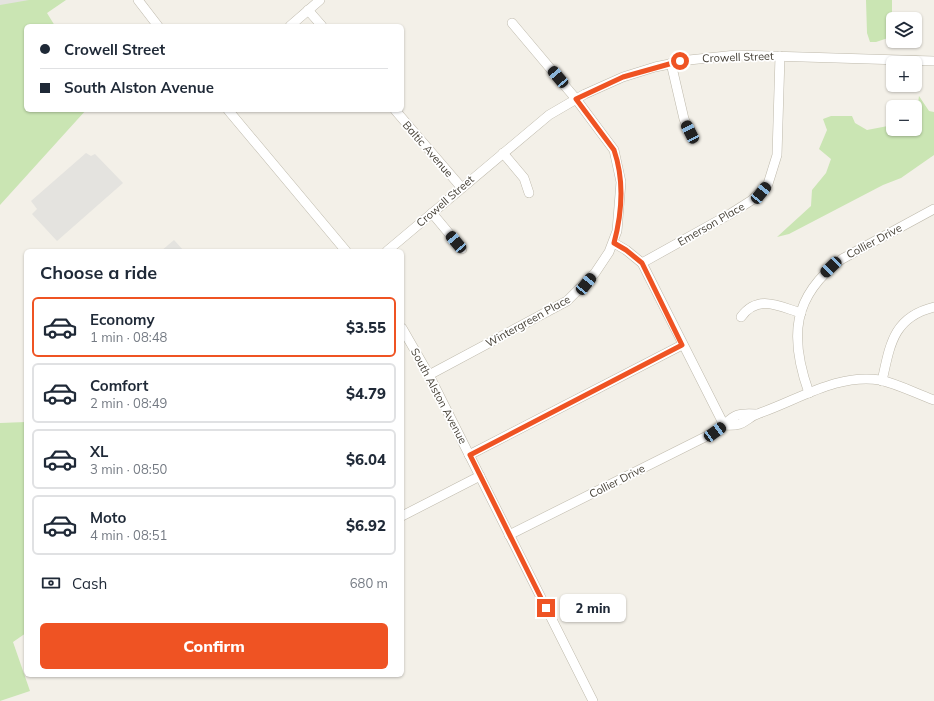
<!DOCTYPE html>
<html lang="en">
<head>
<meta charset="utf-8">
<style>
  body { margin:0; font-family:Mulish,sans-serif; background:#f6f6f7; color:#1f2937; height:100vh; display:flex; flex-direction:column; font-size:15px; white-space:nowrap }
  * { box-sizing:border-box; margin:0 }
  p { font-size:13px; color:#747a83 }
  .icon { flex:none; width:22px; height:22px; fill:none; stroke:currentColor; stroke-width:2; stroke-linecap:round; stroke-linejoin:round }
  .map { position:relative; flex:1; overflow:hidden }
  .drawer { position:absolute; left:24px; top:249px; width:380px; height:428px; display:flex; flex-direction:column; background:#fff; border-radius:6px; box-shadow:0 1px 3px #0004 }
  .drawer>* { flex:none }
  .banner { position:absolute; left:24px; top:24px; width:380px; height:88px; border-radius:6px; box-shadow:0 1px 3px #0004; display:grid; align-content:center; height:88px; padding:0 16px; background:#fff }
  .controls { position:absolute; left:886px; top:12px; display:grid; gap:8px }
  .controls a { display:grid; place-items:center; width:36px; height:36px; border-radius:6px; background:#fff; box-shadow:0 1px 3px #0004; font-size:20px }
  .end { position:absolute; width:18px; height:18px; margin:-9px; border:5px solid #ef5323; background:#fff; box-shadow:0 0 0 2px #fff }
  .from { border-radius:50% }
  .bubble { position:absolute; height:28px; border-radius:6px; background:#fff; box-shadow:0 1px 3px #0004; font-size:13px; font-weight:800; line-height:28px; text-align:center }
  .car { position:absolute; width:12px; height:24px; margin:-12px -6px; border-radius:5px; box-shadow:0 0 3px 1px #0007; background:linear-gradient(#222 24%,#8ab4d8 0 40%,#222 0 76%,#8ab4d8 0 86%,#222 0) }
  .banner b { display:flex; align-items:center; gap:14px; height:38px; font-size:15px }
  .banner b+b { border-top:1px solid #e0e1e3 }
  .banner i { width:10px; height:10px; background:#1f2937 }
  ul { padding:0; list-style:none }
  li { display:flex; align-items:center; gap:12px; height:60px; margin:0 8px 6px; padding:0 8px; border:2px solid #e0e1e3; border-radius:6px }
  li div { flex:1 }
  li b { display:block; font-size:15px }
  li em { font-style:normal; font-weight:800 }
  li.on { border-color:#ef5323 }
  li>.icon { width:36px; height:36px; stroke-width:1.5 }
  h2 { padding:0 16px; font-size:18px; line-height:48px }
  .pay { display:flex; align-items:center; gap:10px; height:44px; padding:0 16px; font-size:15px }
  .pay p { margin-inline-start:auto }
  .action { display:flex; gap:8px; margin-top:auto; padding:8px 16px }
  .action a { flex:1; height:46px; border-radius:6px; background:#ef5323; color:#fff; font-size:16px; font-weight:800; line-height:46px; text-align:center }
  .map>svg:first-child { display:block }
  .green { fill:#cae5b3 }
  .parking { fill:#e4e3df }
  .lines { fill:none; stroke-linecap:round; stroke-linejoin:round }
  .minor-casing { stroke:#beb9ab; stroke-width:10 }
  .minor { stroke:#fff; stroke-width:9 }
  .route { stroke:#ef5323; stroke-width:5 }
  .labels { text-anchor:middle; stroke-width:3.5; stroke-linejoin:round; paint-order:stroke }
  .street-label { font-size:11px; fill:#464137; stroke:#fff }
</style>
</head>
<body>
<div class="map">
<svg width="934" height="701" viewBox="0 0 934 701">
  <rect width="100%" height="100%" fill="#f3f0e8"/>
  <!-- green -->
  <g class="green">
    <path d="M0,0H66L47,13L55,26H26V110H86L0,205Z"/>
    <path d="M866,0H892V27L891,37L876,42H870L867,33Z"/>
    <path d="M919,96L929,111L934,112V155L901,178L883,185L789,234L777,237L811,206L812,190L826,173L831,159L819,149L827,130L823,119L831,116H852L855,123L867,130L893,125V129H915V111L917,110Z"/>
    <path d="M26,422V633L13,642L30,691L0,701V423Z"/>
  </g>
  <!-- parking -->
  <g class="parking">
    <path d="M0,0H29L0,5Z"/>
    <path d="M86,153L91,156L95,154L123,183L57,241L32,214L37,209L31,201Z"/>
    <path d="M174,240L184,251H161Z"/>
  </g>
  <g class="lines">
    <!-- minor casing -->
    <g class="minor-casing">
      <g id="minor">
        <path d="M138,0L158,26"/>
        <path d="M308,10L322,26"/>
        <path d="M290,26L320,0"/>
        <path d="M671,63L684,119L690,132"/>
        <path d="M228,110L346,251"/>
        <path d="M395,110L461,187"/>
        <path d="M503,153L524,178L529,193"/>
        <path d="M432,213L462,249"/>
        <path d="M614,243L626,250L642,263L724,425"/>
        <path d="M387,251L549,115L585,94L623,77L655,67L689,60L736,55L934,61"/>
        <path d="M642,263L730,214L752,200L768,184L777,155L780,56"/>
        <path d="M741,317C758,294 778,306 801,313"/>
        <path d="M402,328L429,375L593,701"/>
        <path d="M429,375L567,301L595,273L609,252L617,231L621,182L614,150L576,99L512,23"/>
        <path d="M882,381C890,345 893,317 934,307"/>
        <path d="M809,393C789,337 792,296 842,259L934,209"/>
        <path d="M724,425C747,427 744,418 760,413C798,400 838,373 880,380C898,384 917,394 934,400"/>
        <path d="M469,455L682,345"/>
        <path d="M402,516L480,476"/>
        <path d="M509,535L715,432C733,419 731,412 756,414"/>
      </g>
    </g>
    <!-- minor -->
    <use href="#minor" class="minor"/>
  </g>
  <g class="lines">
    <!-- route -->
    <path class="route" d="M546,608L470,455L682,345L642,263L626,250L614,243C622,213 624,179 614,150L576,99L623,77L680,61"/>
  </g>
  <g class="labels">
    <!-- street labels -->
    <g class="street-label">
      <text transform="translate(738 57) rotate(-2)" y="4">Crowell Street</text>
      <text transform="translate(428 149) rotate(49)" y="4">Baltic Avenue</text>
      <text transform="translate(445 201) rotate(-41)" y="4">Crowell Street</text>
      <text transform="translate(711 224) rotate(-30)" y="4">Emerson Place</text>
      <text transform="translate(874 241) rotate(-28)" y="4">Collier Drive</text>
      <text transform="translate(528 321) rotate(-29)" y="4">Wintergreen Place</text>
      <text transform="translate(439 396) rotate(62)" y="4">South Alston Avenue</text>
      <text transform="translate(617 481) rotate(-27)" y="4">Collier Drive</text>
    </g>
  </g>
</svg>
<div class="controls">
<a><svg class="icon" aria-label="layers" viewBox="0 0 24 24"><path d="M12 4l9 5-9 5-9-5zM3 14l9 5 9-5"/></svg></a>
<a>+</a>
<a>−</a>
</div>
<i class="end from" style="left:680px;top:61px"></i>
<i class="end" style="left:546px;top:608px"></i>
<div class="bubble" style="left:560px;top:594px;width:66px">2 min</div>
<i class="car" style="left:558px;top:77px;rotate:320deg"></i>
<i class="car" style="left:690px;top:132px;rotate:333deg"></i>
<i class="car" style="left:761px;top:193px;rotate:39deg"></i>
<i class="car" style="left:456px;top:242px;rotate:320deg"></i>
<i class="car" style="left:831px;top:267px;rotate:226deg"></i>
<i class="car" style="left:586px;top:284px;rotate:39deg"></i>
<i class="car" style="left:715px;top:432px;rotate:54deg"></i>
<div class="banner">
<b><i class="from"></i>Crowell Street</b>
<b><i></i>South Alston Avenue</b>
</div>
<section class="drawer">
<h2>Choose a ride</h2>
<ul>
<li class="on"><svg class="icon" aria-label="car" viewBox="0 0 24 24"><path d="M5 17H2v-5l4-1 3-4h7l3 4 3 1v5h-3M9 17h6M6 11h13"/><circle cx="7" cy="17" r="2"/><circle cx="17" cy="17" r="2"/></svg><div><b>Economy</b><p>1 min · 08:48</p></div><em>$3.55</em></li>
<li><svg class="icon" aria-label="car" viewBox="0 0 24 24"><path d="M5 17H2v-5l4-1 3-4h7l3 4 3 1v5h-3M9 17h6M6 11h13"/><circle cx="7" cy="17" r="2"/><circle cx="17" cy="17" r="2"/></svg><div><b>Comfort</b><p>2 min · 08:49</p></div><em>$4.79</em></li>
<li><svg class="icon" aria-label="car" viewBox="0 0 24 24"><path d="M5 17H2v-5l4-1 3-4h7l3 4 3 1v5h-3M9 17h6M6 11h13"/><circle cx="7" cy="17" r="2"/><circle cx="17" cy="17" r="2"/></svg><div><b>XL</b><p>3 min · 08:50</p></div><em>$6.04</em></li>
<li><svg class="icon" aria-label="car" viewBox="0 0 24 24"><path d="M5 17H2v-5l4-1 3-4h7l3 4 3 1v5h-3M9 17h6M6 11h13"/><circle cx="7" cy="17" r="2"/><circle cx="17" cy="17" r="2"/></svg><div><b>Moto</b><p>4 min · 08:51</p></div><em>$6.92</em></li>
</ul>
<div class="pay"><svg class="icon" aria-label="cash" viewBox="0 0 24 24"><path d="M3 7h18v10H3z"/><circle cx="12" cy="12" r="2"/></svg>Cash<p>680 m</p></div>
<div class="action"><a>Confirm</a></div>
</section>
</div>
</body>
</html>
